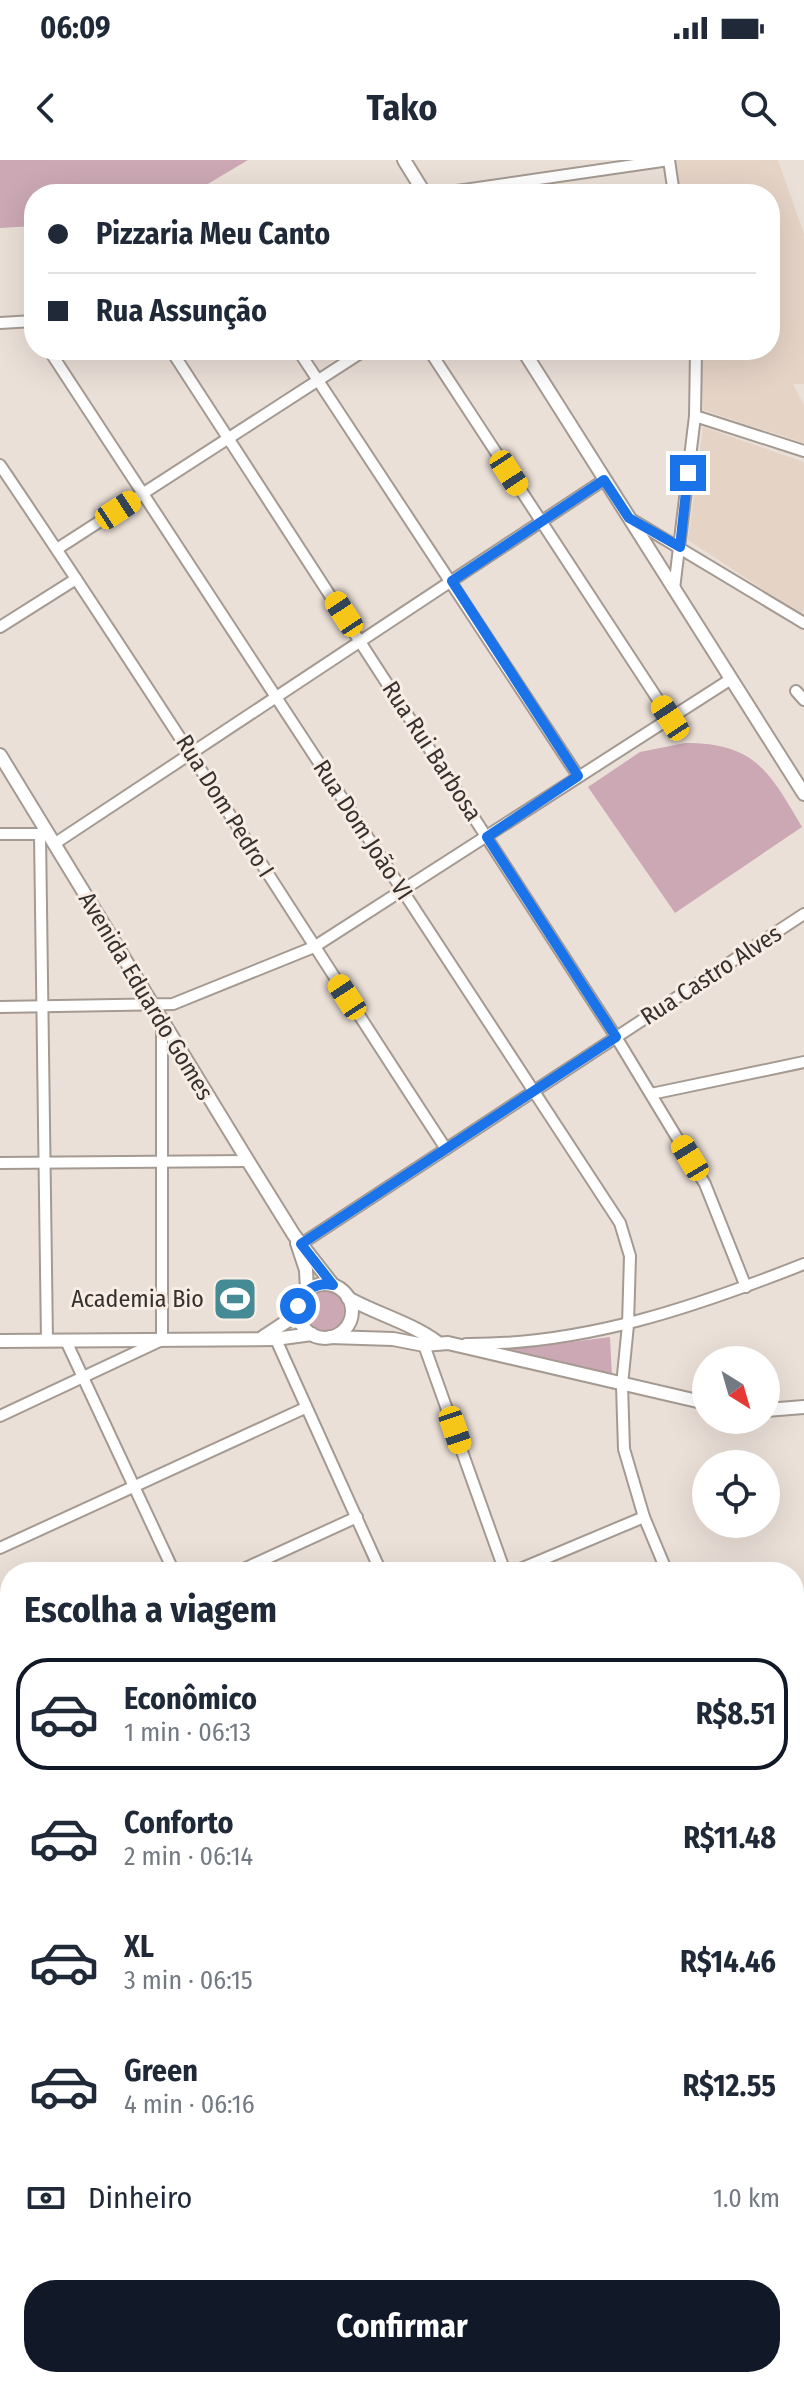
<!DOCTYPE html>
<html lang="pt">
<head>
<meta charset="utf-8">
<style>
  body { margin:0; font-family:"Fira Sans Condensed",sans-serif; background:#f2f2f3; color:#1f2937; height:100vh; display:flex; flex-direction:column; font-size:30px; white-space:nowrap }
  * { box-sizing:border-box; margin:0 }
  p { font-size:26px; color:#747a83 }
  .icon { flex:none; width:44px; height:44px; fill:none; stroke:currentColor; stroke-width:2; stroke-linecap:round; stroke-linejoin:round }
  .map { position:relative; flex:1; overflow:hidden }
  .side { position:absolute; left:0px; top:1402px; width:804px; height:826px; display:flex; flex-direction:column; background:#fff; border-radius:32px 32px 0 0; box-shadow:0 8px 32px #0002 }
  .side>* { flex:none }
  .banner { position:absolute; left:24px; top:24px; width:756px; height:176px; border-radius:32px; box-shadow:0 8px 32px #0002; display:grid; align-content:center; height:176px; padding:0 24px; background:#fff }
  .needle { width:52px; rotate:143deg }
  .fabs { position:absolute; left:692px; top:1186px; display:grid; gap:16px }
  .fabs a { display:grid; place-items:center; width:88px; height:88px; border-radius:50%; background:#fff; box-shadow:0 8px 32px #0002; font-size:40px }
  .end { position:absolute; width:36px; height:36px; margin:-18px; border:10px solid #1a73e8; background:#fff; box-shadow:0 0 0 4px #fff }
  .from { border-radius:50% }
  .car { position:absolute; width:24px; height:48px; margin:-24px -12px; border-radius:10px; box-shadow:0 0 6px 2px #0007; background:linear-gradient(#f5c518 24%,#345 0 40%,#f5c518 0 76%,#345 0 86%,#f5c518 0) }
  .banner b { display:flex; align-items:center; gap:28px; height:76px; font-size:30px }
  .banner b+b { border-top:2px solid #e0e1e3 }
  .banner i { width:20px; height:20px; background:#1f2937 }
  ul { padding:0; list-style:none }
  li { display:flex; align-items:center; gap:24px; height:112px; margin:0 16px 12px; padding:0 8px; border:4px solid transparent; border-radius:32px }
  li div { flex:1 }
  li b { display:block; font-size:30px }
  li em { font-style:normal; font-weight:700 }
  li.active { border-color:#111827 }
  li>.icon { width:72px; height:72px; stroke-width:1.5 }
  h2 { padding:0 24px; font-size:36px; line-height:96px }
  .pay { display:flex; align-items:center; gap:20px; height:88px; padding:0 24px; font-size:30px }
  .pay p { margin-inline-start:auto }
  .action { display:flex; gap:16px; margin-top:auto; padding:16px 24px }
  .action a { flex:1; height:92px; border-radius:32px; background:#111827; color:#fff; font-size:32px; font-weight:700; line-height:92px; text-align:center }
  .status { display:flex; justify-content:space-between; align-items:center; height:56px; padding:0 40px; background:#fff; direction:ltr }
  .status svg { height:22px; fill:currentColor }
  header { display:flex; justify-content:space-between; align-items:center; height:104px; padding:0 24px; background:#fff; font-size:36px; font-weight:700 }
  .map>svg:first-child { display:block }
  .built { fill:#e5d3c6 }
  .green { fill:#cba8b4 }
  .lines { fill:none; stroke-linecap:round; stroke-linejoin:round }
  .stream { stroke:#a7b17e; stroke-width:3 }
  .minor-casing { stroke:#a49a92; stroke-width:14 }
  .tertiary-casing { stroke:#a49a92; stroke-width:16 }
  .secondary-casing { stroke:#a49a92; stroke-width:18 }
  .minor { stroke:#fff; stroke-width:10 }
  .tertiary { stroke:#fff; stroke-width:12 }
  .secondary { stroke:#fce0dc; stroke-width:14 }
  .route { stroke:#1a73e8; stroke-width:10 }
  .labels { text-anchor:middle; stroke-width:6; stroke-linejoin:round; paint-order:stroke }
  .street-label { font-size:24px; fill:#36312e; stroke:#f8ede5 }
  .poi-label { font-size:24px; fill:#36312e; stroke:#f8ede5; text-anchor:end }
</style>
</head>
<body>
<div class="status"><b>06:09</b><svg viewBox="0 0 49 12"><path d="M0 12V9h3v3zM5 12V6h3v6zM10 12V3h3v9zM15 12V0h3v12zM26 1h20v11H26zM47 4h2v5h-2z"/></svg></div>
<header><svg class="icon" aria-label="back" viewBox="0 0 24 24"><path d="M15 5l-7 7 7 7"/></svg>Tako<svg class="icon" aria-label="search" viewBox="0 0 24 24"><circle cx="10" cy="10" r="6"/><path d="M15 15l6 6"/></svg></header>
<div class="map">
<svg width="804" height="2227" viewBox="0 0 804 2227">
  <rect width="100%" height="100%" fill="#ebe0d8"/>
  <!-- built -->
  <g class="built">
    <path d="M672,0H778L804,74V224H793L804,245V283L703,250L701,190H770V34H678Z"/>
    <path d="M703,267L804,302V448L802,455L688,380Z"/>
  </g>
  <!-- green -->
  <g class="green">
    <path d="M0,0H248L191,34H34V66L0,68Z"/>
    <path d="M685,583C755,583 769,611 802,667L675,753L588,627L640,592Z"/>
    <circle cx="322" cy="1151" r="22"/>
    <path d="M610,1177L612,1217L496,1188L532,1187Z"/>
    <path d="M10,2092V2119L0,2122V2095Z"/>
  </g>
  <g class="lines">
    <!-- stream -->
    <path class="stream" d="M0,2110L10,2107"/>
    <!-- minor casing -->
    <g class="minor-casing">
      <g id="minor">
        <path d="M669,0L674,34"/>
        <path d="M436,34L669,0"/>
        <path d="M0,163L34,161"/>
        <path d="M49,190L620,1063L630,1096L628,1165L622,1225L624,1289L644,1357L667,1412"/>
        <path d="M171,190L616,877L705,1024L746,1127"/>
        <path d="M298,190L578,616"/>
        <path d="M429,190L670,558"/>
        <path d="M695,256L804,291"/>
        <path d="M0,305C153,531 297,761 446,989"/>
        <path d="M631,359L804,463"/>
        <path d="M57,389L365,190"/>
        <path d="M674,429L695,256L696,190"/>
        <path d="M0,467L76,419"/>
        <path d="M796,531L804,540"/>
        <path d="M0,674H46"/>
        <path d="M40,674L47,1181"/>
        <path d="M54,684L604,320"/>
        <path d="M0,847L173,844L314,787L731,519"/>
        <path d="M651,934L804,902"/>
        <path d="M0,1003L248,1001"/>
        <path d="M298,1086L804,754"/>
        <path d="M273,1173L381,1412"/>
        <path d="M425,1180L424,1185L505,1412"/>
        <path d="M66,1181L174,1412"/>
        <path d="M466,1184C584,1185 695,1147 804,1104"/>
        <path d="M0,1256L162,1180V865"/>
        <path d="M0,1388L305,1248"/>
        <path d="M237,1412L357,1357"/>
        <path d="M513,1412L644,1357"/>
        <path d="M0,1494L10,1517"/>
        <path d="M794,1504L804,1503"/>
        <path d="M794,1648L804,1649"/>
        <path d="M0,1656L10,1651"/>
        <path d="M794,1680L804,1703"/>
        <path d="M4,1704L10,1717"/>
        <path d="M0,1791L10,1787"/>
        <path d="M0,1927L10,1923"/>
        <path d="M794,1960H804"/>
        <path d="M794,1985L804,1983"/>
        <path d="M413,2218L415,2227"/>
        <path d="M543,2218L547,2227"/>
      </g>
    </g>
    <!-- tertiary casing -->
    <g class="tertiary-casing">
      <g id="tertiary">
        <path d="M404,0L425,34"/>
        <path d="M523,190L804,634"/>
        <path d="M0,595L248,1001L294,1075L333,1125"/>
        <path d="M297,1083L306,1110L307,1131"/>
        <circle cx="325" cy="1151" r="27"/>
        <path d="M348,1138C377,1154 411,1163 437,1182"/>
        <path d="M263,1177L298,1154"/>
        <path d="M330,1177L393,1179L424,1185L448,1183L706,1243"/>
        <path d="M0,1181L275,1179L312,1174"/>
        <path d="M766,1250L804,1247"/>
      </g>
    </g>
    <!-- secondary casing -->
    <g class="secondary-casing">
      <g id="secondary">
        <path d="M0,1943L10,1965"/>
        <path d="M0,1976L10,1997"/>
        <path d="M794,2206L804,2204"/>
        <path d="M116,2218L120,2227"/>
        <path d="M129,2218L133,2227"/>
        <path d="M677,2227L732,2218"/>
        <path d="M778,2227L804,2222"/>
      </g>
    </g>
    <!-- minor -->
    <use href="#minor" class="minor"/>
    <!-- tertiary -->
    <use href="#tertiary" class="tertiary"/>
    <!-- secondary -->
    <use href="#secondary" class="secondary"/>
  </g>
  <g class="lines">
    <!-- route -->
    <path class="route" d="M298,1146C304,1130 316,1122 333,1125L301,1084L616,877L487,677L578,616L452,421L604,320L629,358L680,387L688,313"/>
  </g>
  <!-- icons -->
  <defs>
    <g id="stadium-square" transform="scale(2.3)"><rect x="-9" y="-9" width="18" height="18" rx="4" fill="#458b95" stroke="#f8ede5"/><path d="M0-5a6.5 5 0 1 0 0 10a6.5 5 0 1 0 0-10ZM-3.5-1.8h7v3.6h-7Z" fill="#fff"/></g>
  </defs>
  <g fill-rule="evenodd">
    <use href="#stadium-square" x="235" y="1139"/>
  </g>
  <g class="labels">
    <!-- street labels -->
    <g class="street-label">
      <text transform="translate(432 591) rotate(57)" y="8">Rua Rui Barbosa</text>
      <text transform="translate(225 646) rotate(58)" y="8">Rua Dom Pedro I</text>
      <text transform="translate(363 670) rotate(57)" y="8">Rua Dom João VI</text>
      <text transform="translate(711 815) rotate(-33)" y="8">Rua Castro Alves</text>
      <text transform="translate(146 836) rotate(59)" y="8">Avenida Eduardo Gomes</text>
    </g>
    <!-- poi labels -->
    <g class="poi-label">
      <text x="204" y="1147">Academia Bio</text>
    </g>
  </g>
</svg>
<div class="fabs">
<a><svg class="needle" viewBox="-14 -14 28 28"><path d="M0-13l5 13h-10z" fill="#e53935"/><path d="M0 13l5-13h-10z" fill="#747a83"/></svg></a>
<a><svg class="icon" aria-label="locate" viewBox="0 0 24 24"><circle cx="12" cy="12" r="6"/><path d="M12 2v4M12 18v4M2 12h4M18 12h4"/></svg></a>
</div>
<i class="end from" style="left:298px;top:1146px"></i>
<i class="end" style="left:688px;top:313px"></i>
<i class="car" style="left:509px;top:313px;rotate:147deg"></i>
<i class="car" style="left:118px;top:350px;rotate:57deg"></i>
<i class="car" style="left:344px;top:454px;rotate:327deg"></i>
<i class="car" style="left:670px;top:558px;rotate:327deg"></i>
<i class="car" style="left:347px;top:837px;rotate:327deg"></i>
<i class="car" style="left:690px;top:998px;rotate:329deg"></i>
<i class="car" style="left:455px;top:1270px;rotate:161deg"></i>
<div class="banner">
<b><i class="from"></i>Pizzaria Meu Canto</b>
<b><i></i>Rua Assunção</b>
</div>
<section class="side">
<h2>Escolha a viagem</h2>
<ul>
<li class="active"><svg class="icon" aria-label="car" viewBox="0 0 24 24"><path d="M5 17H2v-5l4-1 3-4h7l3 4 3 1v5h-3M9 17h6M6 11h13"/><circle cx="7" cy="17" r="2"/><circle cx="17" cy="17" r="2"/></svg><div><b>Econômico</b><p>1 min · 06:13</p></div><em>R$8.51</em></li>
<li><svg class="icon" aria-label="car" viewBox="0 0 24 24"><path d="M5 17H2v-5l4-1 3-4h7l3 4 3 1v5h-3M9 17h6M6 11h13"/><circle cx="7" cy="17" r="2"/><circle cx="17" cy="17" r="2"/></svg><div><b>Conforto</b><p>2 min · 06:14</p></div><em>R$11.48</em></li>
<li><svg class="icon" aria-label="car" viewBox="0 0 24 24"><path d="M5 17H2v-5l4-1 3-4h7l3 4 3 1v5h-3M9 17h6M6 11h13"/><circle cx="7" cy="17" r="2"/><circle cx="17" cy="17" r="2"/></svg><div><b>XL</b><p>3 min · 06:15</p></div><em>R$14.46</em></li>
<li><svg class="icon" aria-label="car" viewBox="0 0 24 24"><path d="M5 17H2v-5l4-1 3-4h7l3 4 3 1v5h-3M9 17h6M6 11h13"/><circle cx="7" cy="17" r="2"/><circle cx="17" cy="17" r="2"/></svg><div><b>Green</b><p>4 min · 06:16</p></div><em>R$12.55</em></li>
</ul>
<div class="pay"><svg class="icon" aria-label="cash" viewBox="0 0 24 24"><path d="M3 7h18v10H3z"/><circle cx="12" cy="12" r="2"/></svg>Dinheiro<p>1.0 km</p></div>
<div class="action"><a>Confirmar</a></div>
</section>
</div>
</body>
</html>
